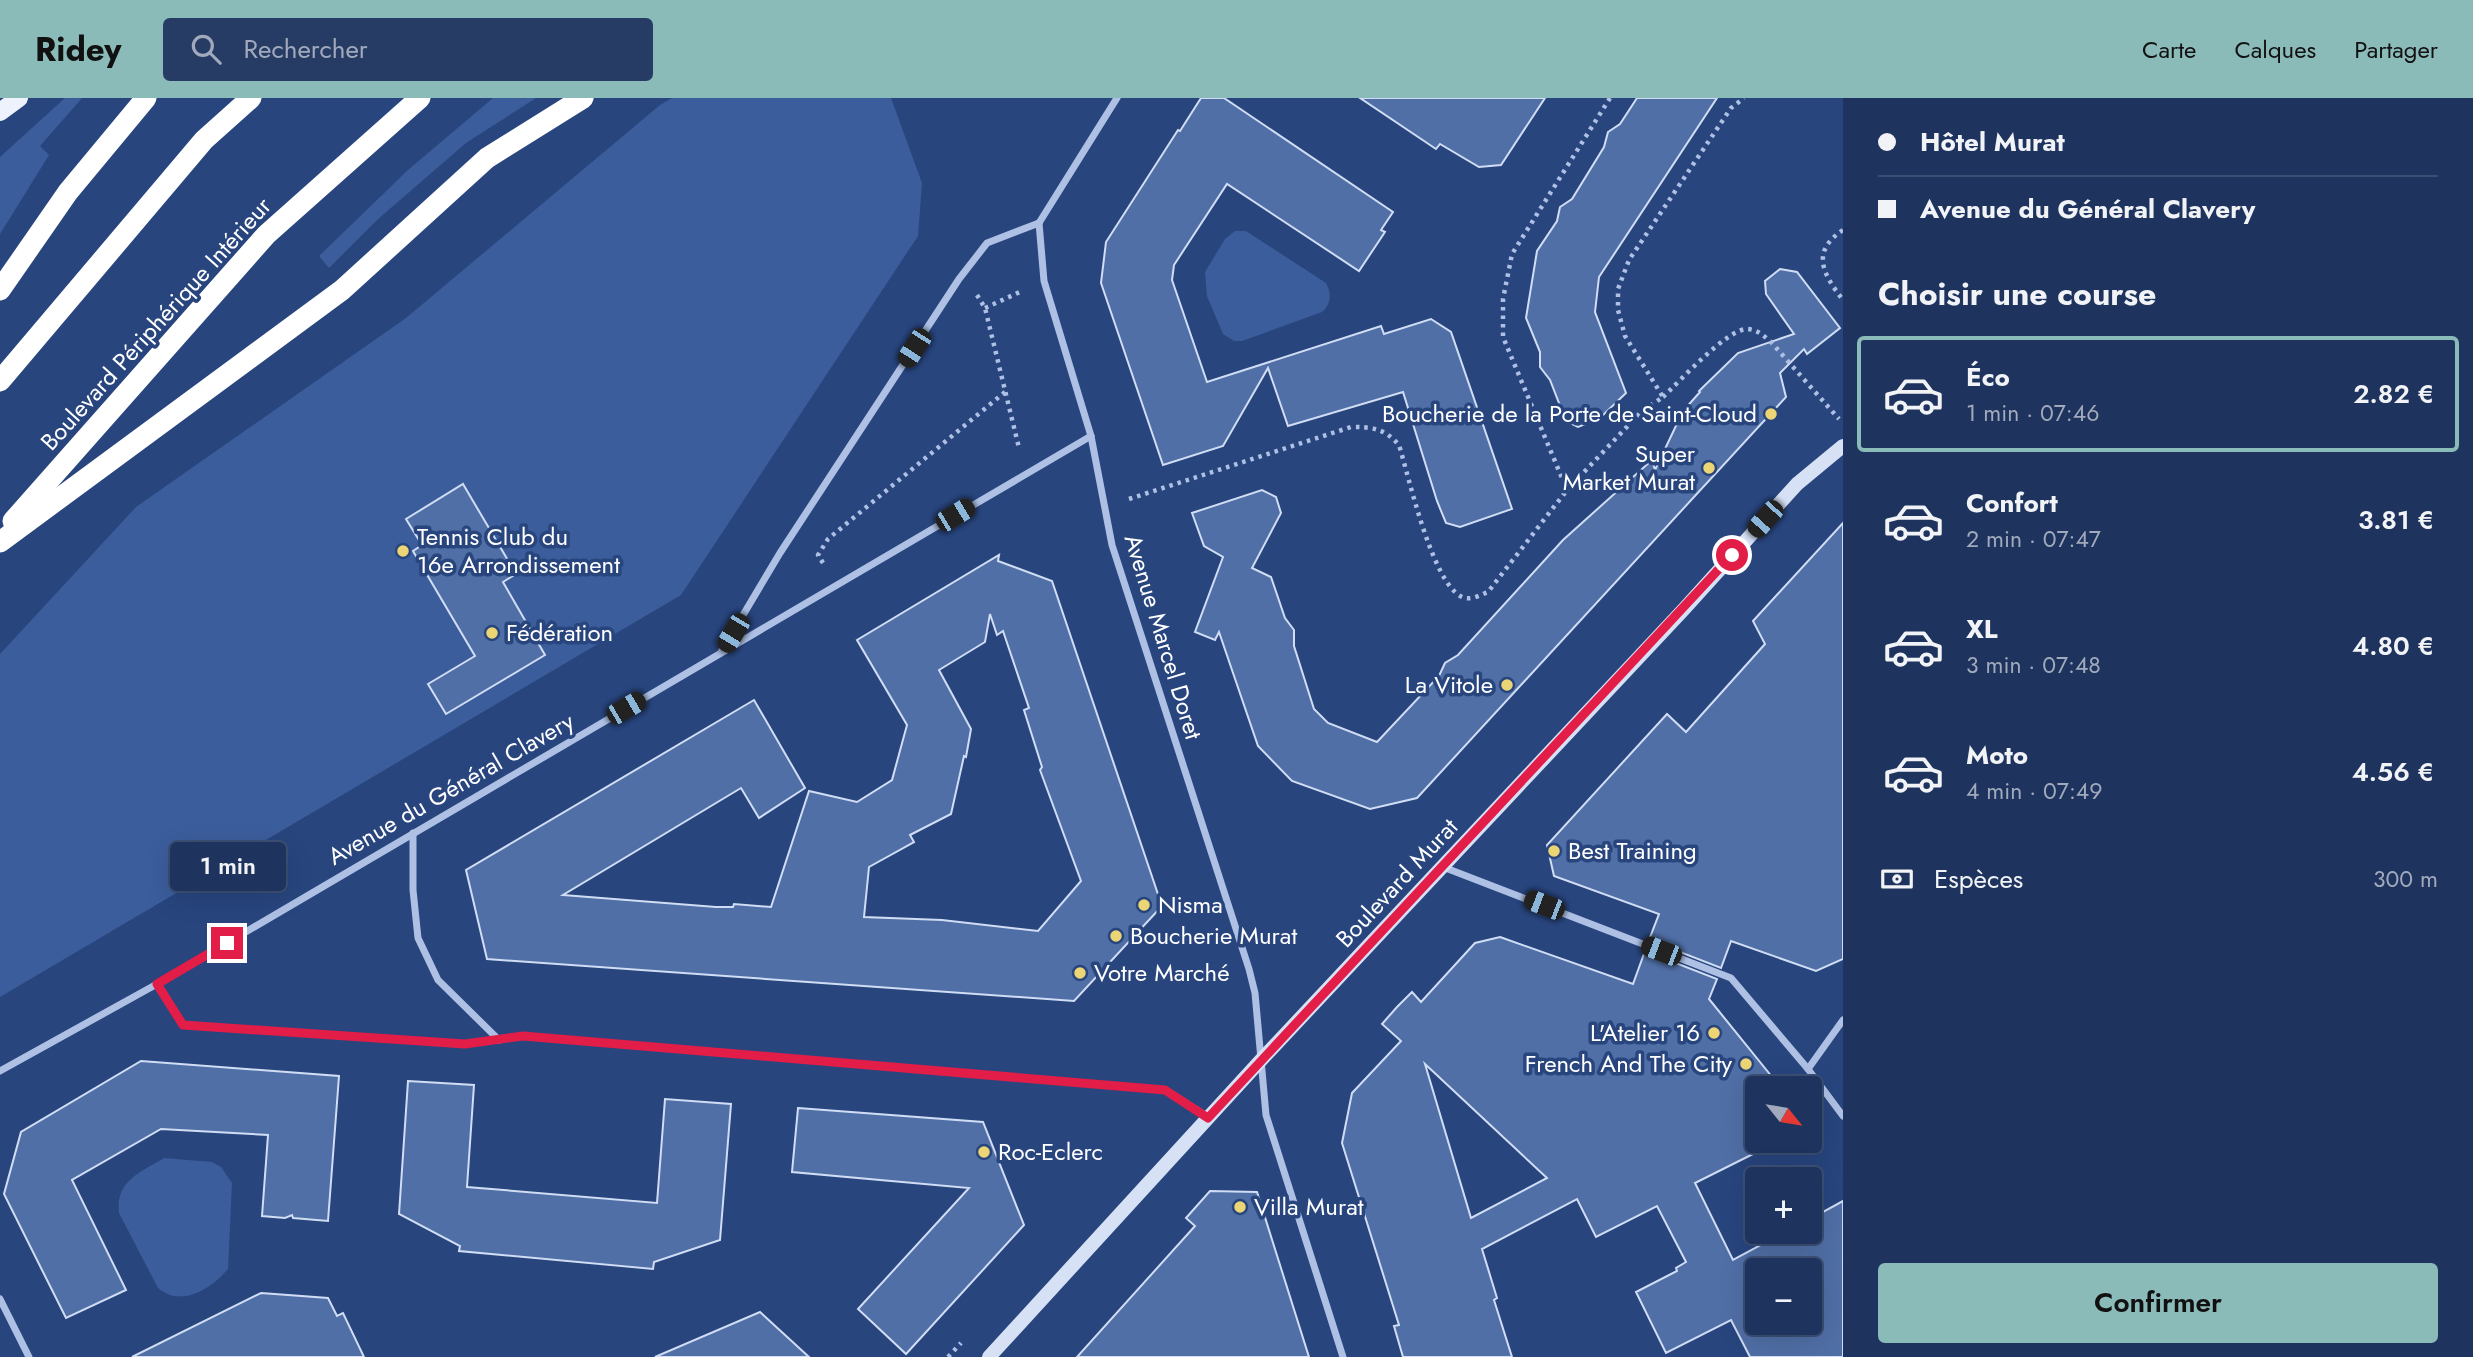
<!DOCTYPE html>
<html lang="fr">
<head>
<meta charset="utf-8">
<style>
  body { margin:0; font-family:Jost,sans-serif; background:#263c64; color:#f1f3f6; height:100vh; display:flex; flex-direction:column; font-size:26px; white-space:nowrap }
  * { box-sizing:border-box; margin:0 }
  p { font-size:23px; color:#a1aabc }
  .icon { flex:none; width:38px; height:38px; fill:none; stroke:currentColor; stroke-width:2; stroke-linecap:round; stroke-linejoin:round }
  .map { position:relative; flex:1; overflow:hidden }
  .drawer { display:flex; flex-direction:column; background:#1e345e; width:630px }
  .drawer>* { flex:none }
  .hud { display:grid; align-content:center; height:154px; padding:0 35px; background:#1e345e }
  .needle { width:46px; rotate:120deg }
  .tools { position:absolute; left:1745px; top:978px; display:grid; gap:14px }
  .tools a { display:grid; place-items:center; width:77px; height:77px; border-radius:7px; background:#1e345e; box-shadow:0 7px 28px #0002,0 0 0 2px #3c4f73; font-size:35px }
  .end { position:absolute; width:32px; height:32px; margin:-16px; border:9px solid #e11d48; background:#fff; box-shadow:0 0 0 4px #fff }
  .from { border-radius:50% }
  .bubble { position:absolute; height:49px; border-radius:7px; background:#1e345e; box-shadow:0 7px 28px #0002,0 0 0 2px #3c4f73; font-size:23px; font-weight:600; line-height:49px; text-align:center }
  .car { position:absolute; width:21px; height:42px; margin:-21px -10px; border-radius:9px; box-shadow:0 0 5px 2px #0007; background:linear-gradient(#222 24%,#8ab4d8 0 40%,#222 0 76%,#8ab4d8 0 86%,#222 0) }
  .hud b { display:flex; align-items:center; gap:24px; height:66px; font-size:26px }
  .hud b+b { border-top:2px solid #3c4f73 }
  .hud i { width:18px; height:18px; background:#f1f3f6 }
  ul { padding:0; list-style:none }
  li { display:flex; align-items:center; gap:21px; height:116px; margin:0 14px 10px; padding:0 21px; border:4px solid transparent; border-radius:7px }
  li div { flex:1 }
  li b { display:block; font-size:26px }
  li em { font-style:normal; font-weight:600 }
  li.current { border-color:#8bbbb9 }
  li>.icon { width:63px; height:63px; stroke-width:1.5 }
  h2 { padding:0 35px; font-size:32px; line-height:84px }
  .pay { display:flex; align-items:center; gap:18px; height:77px; padding:0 35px; font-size:26px }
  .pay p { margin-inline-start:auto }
  .primary-button { display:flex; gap:14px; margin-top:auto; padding:14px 35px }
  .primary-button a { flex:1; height:80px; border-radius:7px; background:#8bbbb9; color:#111; font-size:28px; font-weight:600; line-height:80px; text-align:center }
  header { display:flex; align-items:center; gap:42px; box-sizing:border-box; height:98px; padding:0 35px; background:#8bbbb9; color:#111 }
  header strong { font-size:33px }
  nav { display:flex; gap:38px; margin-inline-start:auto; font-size:24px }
  .search { width:490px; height:63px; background:#263c64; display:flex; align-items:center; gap:18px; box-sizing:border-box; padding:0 24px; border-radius:7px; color:#a1aabc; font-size:26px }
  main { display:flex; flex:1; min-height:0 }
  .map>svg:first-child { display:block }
  .green { fill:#3b5d9b }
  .building { fill:#506fa6; stroke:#d0ddf4; stroke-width:2; fill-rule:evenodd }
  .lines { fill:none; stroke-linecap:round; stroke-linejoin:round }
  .path { stroke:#aec1e5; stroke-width:4.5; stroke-dasharray:3.5 5; stroke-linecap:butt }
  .street { stroke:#aec1e5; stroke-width:7 }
  .secondary { stroke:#d6e1f5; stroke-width:14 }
  .primary { stroke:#eef2fd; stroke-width:18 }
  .highway { stroke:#fff; stroke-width:21 }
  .route { stroke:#e11d48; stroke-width:9 }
  .poi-dot { fill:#ecd574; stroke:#28457e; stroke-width:2.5 }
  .labels { text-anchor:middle; stroke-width:7; stroke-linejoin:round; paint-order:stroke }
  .street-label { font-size:24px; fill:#fff; stroke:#28457e }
  .poi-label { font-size:24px; fill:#fff; stroke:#28457e; text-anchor:start }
</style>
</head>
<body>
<header>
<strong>Ridey</strong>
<div class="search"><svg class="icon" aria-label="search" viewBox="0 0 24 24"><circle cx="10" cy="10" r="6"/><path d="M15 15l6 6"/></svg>Rechercher</div>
<nav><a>Carte</a><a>Calques</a><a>Partager</a></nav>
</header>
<main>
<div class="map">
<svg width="1843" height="1259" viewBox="0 0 1843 1259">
  <rect width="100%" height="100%" fill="#28457e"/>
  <!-- green -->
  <g class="green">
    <path d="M65,0H82L40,48L49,57L0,136V59Z"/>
    <path d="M493,0H536L466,45L377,122L329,170L319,158L408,72Z"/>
    <path d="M672,0H891L922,85L918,138L681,497L0,899V556L136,409L406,220L660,7Z"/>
    <path d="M1235,133H1246L1326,185C1332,196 1331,206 1322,214L1242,243H1234L1223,236L1207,198L1205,174L1225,141Z"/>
    <path d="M164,1060L212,1064L221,1069L232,1085L228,1171C211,1191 181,1210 158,1190L119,1115C115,1083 141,1074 164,1060Z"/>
  </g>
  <!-- building -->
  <g class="building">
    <path d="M1201,0H1224L1393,114L1381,132L1385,134L1359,173L1227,86L1174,167L1172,182L1207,284L1381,228L1384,236L1431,221L1451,234L1512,411L1460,429L1446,425L1437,403L1403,294L1288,328L1268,270L1223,348L1163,367L1101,185L1106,144L1178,32L1180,33Z"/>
    <path d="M1360,0H1545L1501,67L1479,69L1440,46L1436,51Z"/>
    <path d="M1637,0H1717L1599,179L1595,214L1626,295L1599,321L1578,329L1566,323L1550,282L1540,269V254L1526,220L1537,153L1557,123L1560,109L1572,101L1604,49L1608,34L1620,26Z"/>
    <path d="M1780,171L1797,174L1840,230L1807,256L1804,251L1780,275L1786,299L1417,700L1370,711L1292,683L1258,648L1219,534L1215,542L1195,534L1223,459L1204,448L1192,415L1262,392L1276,399L1281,415L1252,470L1271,479L1285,520L1294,532V548L1314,611L1328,625L1377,644L1439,578L1445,565L1458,557L1563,442L1652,362L1655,372L1683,313L1700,294L1699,293L1738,255L1794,236L1766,196L1765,183Z"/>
    <path d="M463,386L516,476L503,484L545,557L446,616L428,586L475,558L413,453L422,447L406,421Z"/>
    <path d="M1843,425V861L1816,873L1731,843L1721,870L1649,842L1659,816L1554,778L1547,747L1667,616L1686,634L1765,546L1753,523Z"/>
    <path d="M999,457L998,463L1052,483L1162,808L1074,903L487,861L466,772L754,602L805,690L759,720L741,690L563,797L716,809H733L734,806L771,809L809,693L857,704L892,682L907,627L857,542ZM990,516L997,537L1003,533L1029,610L1024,612L1042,669L1040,672L1081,783L1038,833L942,822L864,819L869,769L914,744L910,737L951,716L964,658L966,659L971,631L939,572L985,544Z"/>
    <path d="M1500,839L1633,886L1645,853L1717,881L1709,901L1781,990H1757V1043H1779L1695,1085L1733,1162L1785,1134H1810V1121L1843,1103V1259H1750L1731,1222L1666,1255L1636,1194L1677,1173L1676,1170L1686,1164L1657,1108L1596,1139L1577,1101L1482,1151L1497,1200L1494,1202L1512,1259H1403L1394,1228L1399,1227L1342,1045L1352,995L1401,943L1382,926L1397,909L1412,894L1421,904L1475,845ZM1425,966L1547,1080L1471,1120ZM1757,1172H1810V1225H1757Z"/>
    <path d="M141,963L339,978L328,1123L293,1120L292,1117L285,1120L262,1118L268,1037L161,1031L72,1082L126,1192L66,1220L4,1096L21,1034Z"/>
    <path d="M408,983L474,987L467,1089L657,1105L665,1001L731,1006L720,1142L654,1164L653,1171L459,1153L460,1148L399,1116Z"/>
    <path d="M798,1010L983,1024L1024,1127L906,1256L858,1211L969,1090L792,1074Z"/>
    <path d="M1210,1093L1257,1094L1309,1259H1077L1195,1128L1186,1120Z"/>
    <path d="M261,1195L328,1200L337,1218L343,1215L364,1259H132Z"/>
    <path d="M760,1214L809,1259H655Z"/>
  </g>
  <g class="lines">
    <!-- path -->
    <g class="path">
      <path d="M1610,0L1512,156L1503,201V239L1567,392L1641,314L1663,299L1625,238L1618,212V191L1629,162L1731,10L1744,0"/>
      <path d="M1843,132C1810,154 1823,176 1843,202"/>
      <path d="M977,197L985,210L1019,350"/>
      <path d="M985,210L1022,193"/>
      <path d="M1663,299C1679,284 1729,229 1748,231C1758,232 1764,238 1771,244L1839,321"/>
      <path d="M1129,401L1351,329C1372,329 1384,330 1399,347C1409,379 1432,485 1462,499C1471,503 1480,497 1488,494L1567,392"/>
      <path d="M823,465L818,457L828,441L1005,294"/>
      <path d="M948,1259L961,1245"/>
    </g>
    <!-- street -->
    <g class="street">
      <path d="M1039,125L1044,183L1091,338L1112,447L1249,871L1255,895L1266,1017L1343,1259"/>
      <path d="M1039,125L1117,0"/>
      <path d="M721,554L780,455L959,181L987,145L1039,125"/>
      <path d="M413,735V792L418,840L438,882L499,942"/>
      <path d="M1443,769L1731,880L1808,971L1843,1018"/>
      <path d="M157,886L183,927L465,946L523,938L1165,992L1208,1019"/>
      <path d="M1808,971L1843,922"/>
      <path d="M0,973L157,886L1091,338"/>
      <path d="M0,1201L29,1259"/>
    </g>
    <!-- secondary -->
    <path class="secondary" d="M989,1259L1262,961L1684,511L1797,386L1843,348"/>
    <!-- primary -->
    <path class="primary" d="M0,14L19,0"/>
    <!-- highway -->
    <g class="highway">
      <path d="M0,192L68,94L146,0"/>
      <path d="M0,283L204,42L251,0"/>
      <path d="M13,423L266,137L420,0"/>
      <path d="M0,444L342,192L487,60L583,0"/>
    </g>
  </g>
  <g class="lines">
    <!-- route -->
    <path class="route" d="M227,845L157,886L183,927L465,946L523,938L1165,992L1208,1020L1732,457"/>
  </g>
  <!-- markers -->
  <g class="poi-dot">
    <circle cx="1771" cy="316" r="7"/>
    <circle cx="1709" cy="370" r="7"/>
    <circle cx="403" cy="453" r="7"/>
    <circle cx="492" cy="535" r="7"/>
    <circle cx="1507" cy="587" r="7"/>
    <circle cx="1554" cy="753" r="7"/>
    <circle cx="1144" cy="807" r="7"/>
    <circle cx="1116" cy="838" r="7"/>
    <circle cx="1080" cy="875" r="7"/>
    <circle cx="1714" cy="935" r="7"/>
    <circle cx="1746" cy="966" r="7"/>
    <circle cx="984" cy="1054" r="7"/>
    <circle cx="1240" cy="1109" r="7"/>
  </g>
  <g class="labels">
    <!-- street labels -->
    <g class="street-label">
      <text transform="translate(156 226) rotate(-48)" y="8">Boulevard Périphérique Intérieur</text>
      <text transform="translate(1163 539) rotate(73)" y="8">Avenue Marcel Doret</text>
      <text transform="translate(451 691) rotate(-30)" y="8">Avenue du Général Clavery</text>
      <text transform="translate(1397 785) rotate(-47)" y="8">Boulevard Murat</text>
    </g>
    <!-- poi labels -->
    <g class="poi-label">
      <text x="1757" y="324" text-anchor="end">Boucherie de la Porte de Saint-Cloud</text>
      <text x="1695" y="364" text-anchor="end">Super<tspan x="1695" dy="28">Market Murat</tspan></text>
      <text x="417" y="447">Tennis Club du<tspan x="417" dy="28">16e Arrondissement</tspan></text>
      <text x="506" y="543">Fédération</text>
      <text x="1493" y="595" text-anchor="end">La Vitole</text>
      <text x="1568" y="761">Best Training</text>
      <text x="1158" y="815">Nisma</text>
      <text x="1130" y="846">Boucherie Murat</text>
      <text x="1094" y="883">Votre Marché</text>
      <text x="1700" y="943" text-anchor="end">L'Atelier 16</text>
      <text x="1732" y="974" text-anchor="end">French And The City</text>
      <text x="998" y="1062">Roc-Eclerc</text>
      <text x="1254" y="1117">Villa Murat</text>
    </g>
  </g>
</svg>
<div class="tools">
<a><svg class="needle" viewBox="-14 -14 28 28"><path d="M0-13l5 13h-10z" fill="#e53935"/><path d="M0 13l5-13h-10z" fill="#a1aabc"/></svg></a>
<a>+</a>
<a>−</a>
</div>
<i class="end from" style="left:1732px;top:457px"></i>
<i class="end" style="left:227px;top:845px"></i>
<div class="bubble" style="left:170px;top:744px;width:116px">1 min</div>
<i class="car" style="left:914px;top:250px;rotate:213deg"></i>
<i class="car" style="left:955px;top:417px;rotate:59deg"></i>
<i class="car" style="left:1765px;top:421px;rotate:222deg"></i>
<i class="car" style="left:733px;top:535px;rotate:211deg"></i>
<i class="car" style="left:626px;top:610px;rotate:60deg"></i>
<i class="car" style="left:1544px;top:807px;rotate:291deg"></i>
<i class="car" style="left:1661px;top:853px;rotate:291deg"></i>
</div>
<section class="drawer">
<div class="hud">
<b><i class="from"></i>Hôtel Murat</b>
<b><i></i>Avenue du Général Clavery</b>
</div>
<h2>Choisir une course</h2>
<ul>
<li class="current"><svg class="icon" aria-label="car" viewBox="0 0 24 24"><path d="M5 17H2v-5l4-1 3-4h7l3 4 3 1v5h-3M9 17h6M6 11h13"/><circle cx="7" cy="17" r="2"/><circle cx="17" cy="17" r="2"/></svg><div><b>Éco</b><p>1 min · 07:46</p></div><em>2.82 €</em></li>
<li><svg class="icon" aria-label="car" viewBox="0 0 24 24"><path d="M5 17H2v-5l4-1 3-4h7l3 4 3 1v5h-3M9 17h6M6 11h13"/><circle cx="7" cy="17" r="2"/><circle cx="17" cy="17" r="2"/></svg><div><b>Confort</b><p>2 min · 07:47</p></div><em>3.81 €</em></li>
<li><svg class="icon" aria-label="car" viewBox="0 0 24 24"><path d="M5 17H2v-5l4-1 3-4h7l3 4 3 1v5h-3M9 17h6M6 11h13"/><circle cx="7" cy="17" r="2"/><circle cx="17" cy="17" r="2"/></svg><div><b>XL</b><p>3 min · 07:48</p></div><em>4.80 €</em></li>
<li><svg class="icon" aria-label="car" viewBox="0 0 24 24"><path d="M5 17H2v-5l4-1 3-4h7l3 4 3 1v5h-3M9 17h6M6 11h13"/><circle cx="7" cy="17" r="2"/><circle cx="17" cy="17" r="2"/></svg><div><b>Moto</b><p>4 min · 07:49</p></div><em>4.56 €</em></li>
</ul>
<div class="pay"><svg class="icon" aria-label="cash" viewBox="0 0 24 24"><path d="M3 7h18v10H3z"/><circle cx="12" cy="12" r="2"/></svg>Espèces<p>300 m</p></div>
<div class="primary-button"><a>Confirmer</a></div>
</section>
</main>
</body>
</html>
